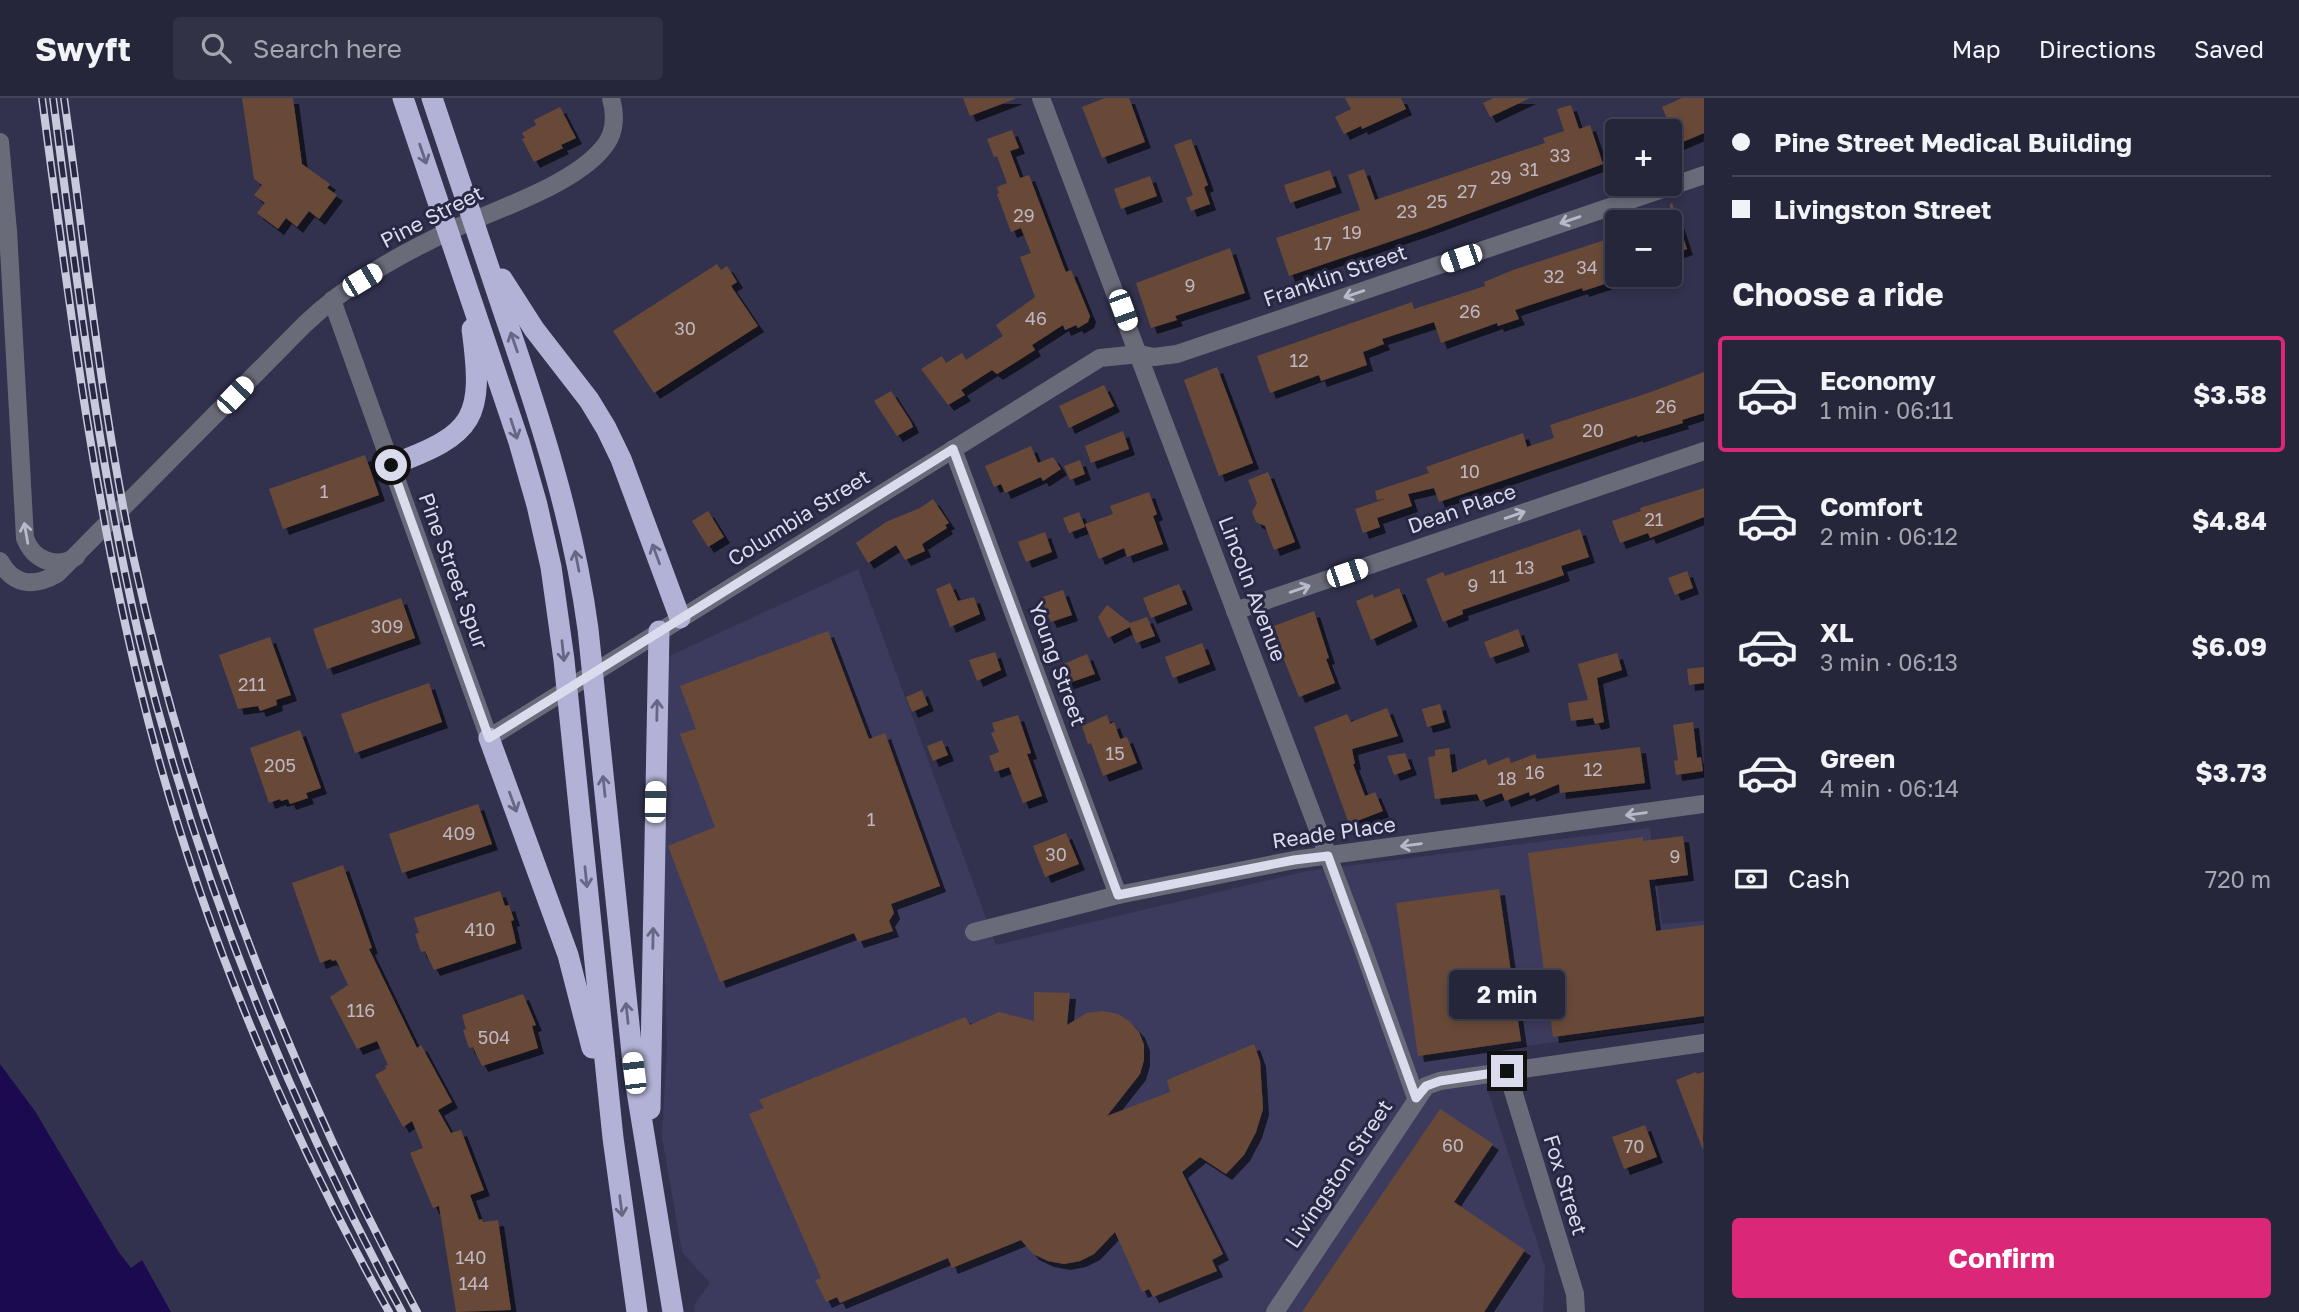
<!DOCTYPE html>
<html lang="en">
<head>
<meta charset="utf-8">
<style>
  body { margin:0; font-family:"Golos Text",sans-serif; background:#323246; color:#f1f3f6; height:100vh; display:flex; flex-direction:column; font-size:26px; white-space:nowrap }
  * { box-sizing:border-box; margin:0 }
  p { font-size:23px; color:#a4a5af }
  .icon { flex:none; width:38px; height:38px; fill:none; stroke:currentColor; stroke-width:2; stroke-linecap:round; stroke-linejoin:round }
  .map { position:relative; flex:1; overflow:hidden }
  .sheet { display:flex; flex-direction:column; background:#26263b; width:595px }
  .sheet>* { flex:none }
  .banner { display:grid; align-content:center; height:154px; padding:0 28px; background:#26263b }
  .buttons { position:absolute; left:1605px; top:21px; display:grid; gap:14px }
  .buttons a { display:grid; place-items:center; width:77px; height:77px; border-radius:7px; background:#26263b; box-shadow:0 4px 10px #0003,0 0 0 2px #424355; font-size:35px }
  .end { position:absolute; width:32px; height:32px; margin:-16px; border:9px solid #dbdbee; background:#111; box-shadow:0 0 0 4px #111 }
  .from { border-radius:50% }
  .bubble { position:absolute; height:49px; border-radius:7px; background:#26263b; box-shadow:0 4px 10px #0003,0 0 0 2px #424355; font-size:23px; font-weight:700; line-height:49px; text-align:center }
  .car { position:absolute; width:21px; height:42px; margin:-21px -10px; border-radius:9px; box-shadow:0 0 5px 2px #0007; background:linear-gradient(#fff 24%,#345 0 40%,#fff 0 76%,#345 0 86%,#fff 0) }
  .banner b { display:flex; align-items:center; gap:24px; height:66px; font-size:26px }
  .banner b+b { border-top:2px solid #424355 }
  .banner i { width:18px; height:18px; background:#f1f3f6 }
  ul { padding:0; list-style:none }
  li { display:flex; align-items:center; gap:21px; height:116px; margin:0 14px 10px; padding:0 14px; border:4px solid transparent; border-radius:7px }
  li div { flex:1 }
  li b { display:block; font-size:26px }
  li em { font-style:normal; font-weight:700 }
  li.current { border-color:#db2777 }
  li>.icon { width:63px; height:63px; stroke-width:1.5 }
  h2 { padding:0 28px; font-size:32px; line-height:84px }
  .pay { display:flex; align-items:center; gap:18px; height:77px; padding:0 28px; font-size:26px }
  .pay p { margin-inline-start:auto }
  .cta { display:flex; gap:14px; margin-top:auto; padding:14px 28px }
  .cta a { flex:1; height:80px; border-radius:7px; background:#db2777; color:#fff; font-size:28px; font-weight:700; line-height:80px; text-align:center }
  header { display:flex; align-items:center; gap:42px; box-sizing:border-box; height:98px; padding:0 35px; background:#26263b; border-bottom:2px solid #424355 }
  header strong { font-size:33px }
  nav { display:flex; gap:38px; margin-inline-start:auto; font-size:24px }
  .search { width:490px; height:63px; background:#323246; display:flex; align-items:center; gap:18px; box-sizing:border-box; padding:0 24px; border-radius:7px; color:#a4a5af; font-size:26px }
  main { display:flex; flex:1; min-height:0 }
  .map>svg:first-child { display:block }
  .built { fill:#3c3b5e }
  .water { fill:#1b0a4f }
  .building { fill:#684939; filter:url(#shadow) }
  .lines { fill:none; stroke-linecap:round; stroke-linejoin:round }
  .minor { stroke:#6a6b79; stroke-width:18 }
  .highway { stroke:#b1b2d5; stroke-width:21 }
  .rail-casing { stroke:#c9c9dd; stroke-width:8 }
  .rail { stroke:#292844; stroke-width:5; stroke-dasharray:16; stroke-linecap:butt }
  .oneway { stroke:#666685 }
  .oneway2 { stroke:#b9b9cb }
  .route { stroke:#dbdbee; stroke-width:9 }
  .labels { text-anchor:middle; stroke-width:6; stroke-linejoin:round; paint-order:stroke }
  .number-label { font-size:18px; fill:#beb6c1 }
  .street-label { font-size:21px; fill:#dbdbee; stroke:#292844 }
</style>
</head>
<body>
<header>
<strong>Swyft</strong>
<div class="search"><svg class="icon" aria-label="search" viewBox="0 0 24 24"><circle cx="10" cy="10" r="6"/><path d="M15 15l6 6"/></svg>Search here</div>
<nav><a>Map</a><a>Directions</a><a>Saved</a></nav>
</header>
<main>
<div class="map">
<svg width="1704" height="1214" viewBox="0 0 1704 1214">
  <defs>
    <filter id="shadow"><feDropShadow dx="6" dy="6" stdDeviation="0" flood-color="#0009"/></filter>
  </defs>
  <rect width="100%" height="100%" fill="#32324f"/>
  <!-- built -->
  <path class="built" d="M858,471L996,847L1307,773L1650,730L1662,826L1704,823V923L1498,952L1488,993L1545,1169L1543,1214H695L694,1207L710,1185L682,1154L662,1039L667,950L661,754L667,559Z"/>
  <!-- water -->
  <path class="water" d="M0,966L35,1013L118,1153L131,1170L142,1162L171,1214H0Z"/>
  <!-- building -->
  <g class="building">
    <path d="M242,0H293L302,66L330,86L327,90L337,97L319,121L309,113L297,129L286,120L278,131L257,115L265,105L254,97L262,87L254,81Z"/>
    <path d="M963,0H1015V1L970,18Z"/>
    <path d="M1105,0H1129L1145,44L1102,60L1082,9Z"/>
    <path d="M1345,0H1401L1406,11L1362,31L1361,28L1344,36L1335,19L1351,11Z"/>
    <path d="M1493,0H1530L1490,19L1483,5Z"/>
    <path d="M1682,0H1704V35L1678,46L1662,9Z"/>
    <path d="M1571,7L1579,31L1590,27L1603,66L1427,131L1289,178L1276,140L1360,112L1348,77L1364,71L1375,102L1545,45L1543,40L1564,33L1557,11Z"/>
    <path d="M560,9L576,40L561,47L563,50L534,64L522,41L525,40L522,35L536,27L534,22Z"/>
    <path d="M1012,32L1019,50L1010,53L1020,80L1029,77L1065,172L1066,174L1071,172L1090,218L1088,224L1078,230L1076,227L1065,232L1063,227L1032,247L1035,252L997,276L992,272L961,292L965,297L948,307L921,271L942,258L946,265L962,255L966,262L1003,238L996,227L1035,199L1020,159L1031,155L1021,130L1011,134L997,96L999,95L997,89L1007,85L997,58L994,59L987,41Z"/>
    <path d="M1191,41L1208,87L1204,89L1210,106L1191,113L1186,100L1193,97L1174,47Z"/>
    <path d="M1330,72L1336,89L1290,105L1284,87Z"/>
    <path d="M1150,78L1157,98L1121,111L1114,91Z"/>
    <path d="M1672,105L1687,151L1670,157V106Z"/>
    <path d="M1617,138V182L1583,193L1582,190L1515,212L1519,221L1498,228L1497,225L1441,245L1434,224L1382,241L1384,246L1363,254L1367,267L1321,283L1319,277L1270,295L1257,258L1412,204L1414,211L1448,200L1485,188L1484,184L1513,172Z"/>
    <path d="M1230,150L1245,195L1175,218L1177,222L1151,230L1136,185Z"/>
    <path d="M717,166L721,172L727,168L737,184L731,188L758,228L654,295L613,233Z"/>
    <path d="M1217,269L1253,365L1219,378L1184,282Z"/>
    <path d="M1704,274V315L1682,322L1683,325L1637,339V337L1439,404L1434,390L1408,396L1412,408L1377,420L1380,429L1363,435L1355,411L1385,401L1377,402L1375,393L1429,375L1426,369L1523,335L1527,349L1554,340L1550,327L1651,294Z"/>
    <path d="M1104,287L1114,308L1069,330L1059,308Z"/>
    <path d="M891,293L911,324L913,329L897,338L874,303Z"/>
    <path d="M1123,333L1129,351L1091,365L1085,348Z"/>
    <path d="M1031,348L1038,365L1053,359L1061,371L1043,383L1041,379L1005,395L1001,386L994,389L985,368Z"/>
    <path d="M365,357L379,397L283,431L269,391Z"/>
    <path d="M1080,362L1085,376L1070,382L1064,368Z"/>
    <path d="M1268,374L1295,444L1274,452L1265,428L1256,424L1252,414L1257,405L1248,382Z"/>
    <path d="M1704,390V419L1650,440L1648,435L1620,445L1612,423L1641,413L1640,410Z"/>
    <path d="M1149,394L1157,416L1153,418L1163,446L1127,459L1124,450L1099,461L1085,426L1113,416L1110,408Z"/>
    <path d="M933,401L949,425L945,427L947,430L922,446L925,453L905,462L896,447L868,465L856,445L886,424L920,410Z"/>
    <path d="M708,413L724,439L708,449L692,423Z"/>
    <path d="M1079,414L1085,429L1069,435L1063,420Z"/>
    <path d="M1580,431L1589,459L1561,468L1564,477L1462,512L1463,516L1443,524L1426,481L1443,474L1445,478Z"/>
    <path d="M1045,434L1052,454L1026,464L1018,444Z"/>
    <path d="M1687,473L1693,490L1675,497L1668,480Z"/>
    <path d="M950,485L958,503L974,499L980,516L950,529L936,491Z"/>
    <path d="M1179,486L1187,506L1151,520L1143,500Z"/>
    <path d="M1399,490L1412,523L1371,542L1356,503L1373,496L1374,500Z"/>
    <path d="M1063,492L1072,517L1051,524L1040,500Z"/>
    <path d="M401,500L415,540L327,571L313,531Z"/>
    <path d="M1107,507L1130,525L1147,519L1155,538L1136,545L1130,529L1108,540L1098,519Z"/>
    <path d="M1314,513L1329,560L1326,561L1335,585L1299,599L1282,557L1284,556L1274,528Z"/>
    <path d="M1518,531L1524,548L1490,560L1484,544Z"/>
    <path d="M828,533L869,641L885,635L940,788L891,806L894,815L889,823L893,833L858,844L854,835L720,884L668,748L715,729L680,636L696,631L680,588Z"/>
    <path d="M270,539L291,597L276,602L277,607L260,613L258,608L238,611L219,557Z"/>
    <path d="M1202,545L1210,566L1173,580L1165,559Z"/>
    <path d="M995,554L1001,572L977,583L969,562Z"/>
    <path d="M1617,555L1622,572L1597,580L1604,624L1595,626L1593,620L1571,623L1568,605L1588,602L1578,566Z"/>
    <path d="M1087,556L1095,576L1066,586L1059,568Z"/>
    <path d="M1704,569V585L1689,587L1687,571Z"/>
    <path d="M429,585L442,624L355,655L341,616Z"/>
    <path d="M922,592L928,607L912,614L906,599Z"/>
    <path d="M1440,606L1445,624L1427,629L1422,611Z"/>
    <path d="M1387,610L1398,638L1352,651L1355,666H1353L1365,698L1375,694L1383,713L1349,726L1314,629L1347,616L1351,624Z"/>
    <path d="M1018,617L1031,655L1027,656L1042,698L1023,705L1009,669L995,674L989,658L999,654L991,635L995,634L992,625Z"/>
    <path d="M1107,617L1110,626L1114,624L1120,641L1127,639L1137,665L1103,678L1091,645L1088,646L1082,628Z"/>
    <path d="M1693,624L1697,660L1701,659L1703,673L1676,677L1674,663L1678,662L1673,627Z"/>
    <path d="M300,632L321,690L306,695L308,700L290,706L288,701L281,703L280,701L269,705L250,650Z"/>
    <path d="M942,642L948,657L933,663L927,648Z"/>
    <path d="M1640,649L1645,685L1560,695L1559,686L1530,698L1529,694L1505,703L1502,695L1480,703L1477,696L1435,701L1428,659L1435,658V652L1449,650L1452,675L1486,661L1488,667L1509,659L1511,665L1535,656L1537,661Z"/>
    <path d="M1405,655L1411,671L1394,677L1387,658Z"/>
    <path d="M478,706L492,746L402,775L389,736Z"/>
    <path d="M1066,735L1079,766L1045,779L1033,748Z"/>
    <path d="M1683,738L1688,777L1649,782L1656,833L1704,827V918L1553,939L1528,755L1643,739V743Z"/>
    <path d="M343,767L372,850L369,851L417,950L421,947L452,1004L438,1012L451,1035L461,1032L484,1092L470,1097L479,1122L482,1121L483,1124L498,1122L511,1212L456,1214L439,1108L433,1110L410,1055L423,1050L412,1023L403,1029L375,977L386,971L385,968L388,967L377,943L357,951L330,899L348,887L336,862L332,863L331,861L320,865L292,785Z"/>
    <path d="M1499,791L1521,943L1418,958L1396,805Z"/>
    <path d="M500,793L505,808L509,807L514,822L511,823L516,845L434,872L425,853L421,854L415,836L419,835L414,820Z"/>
    <path d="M1034,894L1070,895L1067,927L1087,915L1102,913L1118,916L1129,923L1139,934L1144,947V962L1140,976L1107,1018L1170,994L1167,982L1254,946L1260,963L1263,1011L1256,1034L1244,1057L1226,1076L1200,1059L1182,1074L1223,1156L1212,1162L1217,1173L1153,1199L1149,1191L1142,1194L1115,1134L1094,1156L1080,1163L1064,1166L1048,1163L1033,1156L1021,1142L952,1170L948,1160L840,1205L837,1199L826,1204L815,1182L821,1180L749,1016L764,1010L759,1002L965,919L970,927L999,914L1034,923Z"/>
    <path d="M523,896L536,927L532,928L538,950L482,968L473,949L469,950L463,932L466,931L462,917Z"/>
    <path d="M1696,974L1697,976L1704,974L1703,1052L1676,982Z"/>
    <path d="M1440,1011L1493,1046L1454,1104L1525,1152L1484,1214H1302Z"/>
    <path d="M1645,1027L1657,1059L1624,1071L1612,1039Z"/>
  </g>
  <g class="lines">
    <!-- minor -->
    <g class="minor">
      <path d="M1041,0L1361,845L1416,1000"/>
      <path d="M0,44L8,133L25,440C33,462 55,471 76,459"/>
      <path d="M332,202L489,640L1100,260L1139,256L1154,259L1177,256L1704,77"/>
      <path d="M953,351L1118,797"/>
      <path d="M0,463C13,488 34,489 57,476L305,226C349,184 404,154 458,129C500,110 574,86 603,50C615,36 616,18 611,0"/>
      <path d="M1235,513L1704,353"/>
      <path d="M974,834L1118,797L1294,762L1704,706"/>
      <path d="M1507,973L1575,1196L1576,1214"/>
      <path d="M1275,1214L1426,988L1440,983L1704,945"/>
    </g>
    <!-- highway -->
    <g class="highway">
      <path d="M403,0L519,344L537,407L551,469L564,562L613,1040L637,1214"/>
      <path d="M432,0C456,71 479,141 503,212C539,317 573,420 588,531L634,975L673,1214"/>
      <path d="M502,181L534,231L589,302L606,330L621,361L680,520"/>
      <path d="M391,367C476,336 484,320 472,231"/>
      <path d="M489,640L568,857L592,950"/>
      <path d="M650,1011L659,533"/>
    </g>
    <!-- rail casing -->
    <g class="rail-casing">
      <g id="rail">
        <path d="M42,0C68,196 92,393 139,586C192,805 279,1017 389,1214"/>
        <path d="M53,0C77,182 98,364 140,543C197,777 287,1002 402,1214"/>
        <path d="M64,0C86,154 101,310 134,462C191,724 291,977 417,1214"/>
      </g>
    </g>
    <!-- rail -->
    <use href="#rail" class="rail"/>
  </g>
  <!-- one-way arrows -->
  <defs><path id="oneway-shaft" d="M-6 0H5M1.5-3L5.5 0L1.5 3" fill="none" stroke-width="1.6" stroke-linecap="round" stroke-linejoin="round" transform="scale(1.75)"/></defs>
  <g class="oneway">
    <use href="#oneway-shaft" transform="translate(423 56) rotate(71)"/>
    <use href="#oneway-shaft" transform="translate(514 244) rotate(-109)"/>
    <use href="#oneway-shaft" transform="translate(514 331) rotate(72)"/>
    <use href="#oneway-shaft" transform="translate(656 456) rotate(-110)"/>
    <use href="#oneway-shaft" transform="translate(577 463) rotate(-101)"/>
    <use href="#oneway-shaft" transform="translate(563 553) rotate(84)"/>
    <use href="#oneway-shaft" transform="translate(657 612) rotate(-89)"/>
    <use href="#oneway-shaft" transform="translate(604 688) rotate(-96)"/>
    <use href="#oneway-shaft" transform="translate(513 704) rotate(70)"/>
    <use href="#oneway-shaft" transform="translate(586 779) rotate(84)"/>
    <use href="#oneway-shaft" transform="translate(653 840) rotate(-89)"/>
    <use href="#oneway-shaft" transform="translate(627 915) rotate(-96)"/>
    <use href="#oneway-shaft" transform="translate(621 1108) rotate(83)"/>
  </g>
  <g class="oneway2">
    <use href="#oneway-shaft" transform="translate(1570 122) rotate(161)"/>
    <use href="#oneway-shaft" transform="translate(1354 196) rotate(161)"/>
    <use href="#oneway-shaft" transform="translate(1515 417) rotate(-19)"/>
    <use href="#oneway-shaft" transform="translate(26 435) rotate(-100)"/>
    <use href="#oneway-shaft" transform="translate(1300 491) rotate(-19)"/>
    <use href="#oneway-shaft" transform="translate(1636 716) rotate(172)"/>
    <use href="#oneway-shaft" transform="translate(1411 747) rotate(172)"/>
  </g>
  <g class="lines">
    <!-- route -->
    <path class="route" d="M391,367L489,640L953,351L1118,797L1294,762L1328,758L1416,1000L1426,988L1440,983L1507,973"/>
  </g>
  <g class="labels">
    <!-- number labels -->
    <g class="number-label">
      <text x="1560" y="64">33</text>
      <text x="1529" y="78">31</text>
      <text x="1501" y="86">29</text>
      <text x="1467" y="100">27</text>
      <text x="1437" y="110">25</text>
      <text x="1407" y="120">23</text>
      <text x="1024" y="124">29</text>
      <text x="1352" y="141">19</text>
      <text x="1323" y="152">17</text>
      <text x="1587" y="176">34</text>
      <text x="1554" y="185">32</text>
      <text x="1190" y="194">9</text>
      <text x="1470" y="220">26</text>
      <text x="1036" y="227">46</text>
      <text x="685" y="237">30</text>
      <text x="1299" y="269">12</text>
      <text x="1666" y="315">26</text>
      <text x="1593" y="339">20</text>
      <text x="1470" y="380">10</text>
      <text x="324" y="400">1</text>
      <text x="1654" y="428">21</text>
      <text x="1525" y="476">13</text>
      <text x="1498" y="485">11</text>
      <text x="1473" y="494">9</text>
      <text x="387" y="535">309</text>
      <text x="252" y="593">211</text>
      <text x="1115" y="662">15</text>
      <text x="280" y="674">205</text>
      <text x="1593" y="678">12</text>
      <text x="1535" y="681">16</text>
      <text x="1507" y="687">18</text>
      <text x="871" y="728">1</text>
      <text x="459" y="742">409</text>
      <text x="1056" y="763">30</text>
      <text x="1675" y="765">9</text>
      <text x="480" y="838">410</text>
      <text x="361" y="919">116</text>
      <text x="494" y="946">504</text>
      <text x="1453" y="1054">60</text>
      <text x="1634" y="1055">70</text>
      <text x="471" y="1166">140</text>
      <text x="474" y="1192">144</text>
    </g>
    <!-- street labels -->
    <g class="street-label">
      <text transform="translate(432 119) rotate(-27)" y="7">Pine Street</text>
      <text transform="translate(1335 178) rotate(-19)" y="7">Franklin Street</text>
      <text transform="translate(1462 411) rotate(-19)" y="7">Dean Place</text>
      <text transform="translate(799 420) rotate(-32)" y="7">Columbia Street</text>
      <text transform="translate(453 473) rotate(70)" y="7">Pine Street Spur</text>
      <text transform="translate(1252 491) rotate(69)" y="7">Lincoln Avenue</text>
      <text transform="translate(1057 566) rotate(70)" y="7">Young Street</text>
      <text transform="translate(1334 735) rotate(-8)" y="7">Reade Place</text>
      <text transform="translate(1339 1076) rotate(-56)" y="7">Livingston Street</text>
      <text transform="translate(1565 1087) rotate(73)" y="7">Fox Street</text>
    </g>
  </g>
</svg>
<div class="buttons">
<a>+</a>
<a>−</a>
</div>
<i class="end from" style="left:391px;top:367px"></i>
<i class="end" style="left:1507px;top:973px"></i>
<div class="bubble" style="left:1449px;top:872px;width:116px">2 min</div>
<i class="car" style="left:1461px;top:160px;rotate:251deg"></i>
<i class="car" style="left:362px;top:182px;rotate:59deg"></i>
<i class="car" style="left:1123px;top:212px;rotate:160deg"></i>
<i class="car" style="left:235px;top:297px;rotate:44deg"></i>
<i class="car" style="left:1347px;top:475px;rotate:71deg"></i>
<i class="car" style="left:655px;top:704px;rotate:1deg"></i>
<i class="car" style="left:634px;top:975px;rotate:353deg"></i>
</div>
<section class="sheet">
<div class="banner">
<b><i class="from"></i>Pine Street Medical Building</b>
<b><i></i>Livingston Street</b>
</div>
<h2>Choose a ride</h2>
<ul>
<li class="current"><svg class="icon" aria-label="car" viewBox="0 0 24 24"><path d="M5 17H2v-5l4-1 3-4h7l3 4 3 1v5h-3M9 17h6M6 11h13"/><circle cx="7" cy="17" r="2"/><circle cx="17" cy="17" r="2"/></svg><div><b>Economy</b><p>1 min · 06:11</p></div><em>$3.58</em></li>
<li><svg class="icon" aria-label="car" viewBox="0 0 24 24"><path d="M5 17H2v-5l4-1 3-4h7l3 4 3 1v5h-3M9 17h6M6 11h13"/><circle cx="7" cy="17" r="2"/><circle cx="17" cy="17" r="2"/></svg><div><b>Comfort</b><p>2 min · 06:12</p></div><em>$4.84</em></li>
<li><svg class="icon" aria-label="car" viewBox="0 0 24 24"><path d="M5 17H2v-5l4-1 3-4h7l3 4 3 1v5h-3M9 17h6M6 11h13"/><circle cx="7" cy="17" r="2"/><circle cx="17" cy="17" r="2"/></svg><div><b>XL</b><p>3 min · 06:13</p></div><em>$6.09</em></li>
<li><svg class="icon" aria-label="car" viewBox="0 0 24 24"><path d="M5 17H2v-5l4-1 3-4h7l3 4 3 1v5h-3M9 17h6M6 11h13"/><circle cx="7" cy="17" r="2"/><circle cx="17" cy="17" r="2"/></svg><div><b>Green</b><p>4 min · 06:14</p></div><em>$3.73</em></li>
</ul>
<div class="pay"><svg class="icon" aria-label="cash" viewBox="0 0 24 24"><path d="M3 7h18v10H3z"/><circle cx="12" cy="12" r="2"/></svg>Cash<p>720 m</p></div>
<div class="cta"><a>Confirm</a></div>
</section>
</main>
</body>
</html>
